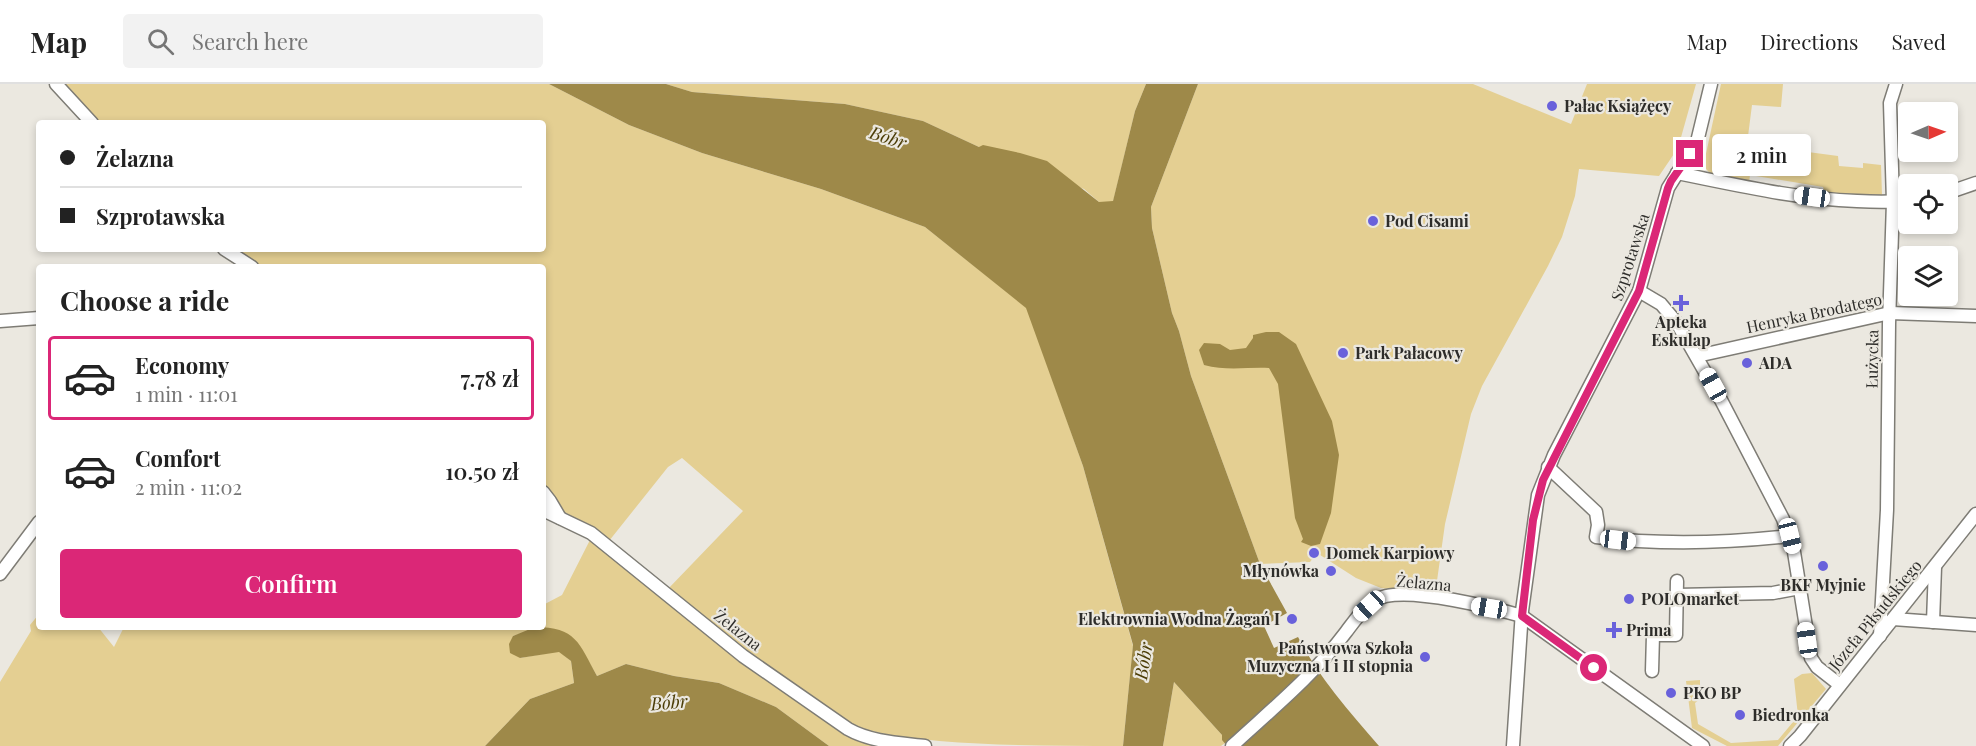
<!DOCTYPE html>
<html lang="en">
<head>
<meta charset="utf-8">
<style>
  body { margin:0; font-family:"Playfair Display",serif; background:#f2f2f2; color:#222; height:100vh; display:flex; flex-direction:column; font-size:22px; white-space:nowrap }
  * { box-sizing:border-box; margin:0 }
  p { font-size:20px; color:#767676 }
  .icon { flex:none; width:33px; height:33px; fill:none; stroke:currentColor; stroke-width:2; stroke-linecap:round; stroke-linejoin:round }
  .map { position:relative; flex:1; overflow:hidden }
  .sheet { position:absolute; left:36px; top:180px; width:510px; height:366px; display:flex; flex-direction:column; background:#fff; border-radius:6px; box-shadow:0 3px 9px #0003 }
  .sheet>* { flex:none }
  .banner { position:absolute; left:36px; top:36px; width:510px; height:132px; border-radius:6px; box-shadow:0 3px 9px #0003; display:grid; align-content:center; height:132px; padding:0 24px; background:#fff }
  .needle { width:39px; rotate:88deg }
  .buttons { position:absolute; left:1898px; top:18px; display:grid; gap:12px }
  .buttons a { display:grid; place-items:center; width:60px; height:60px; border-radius:6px; background:#fff; box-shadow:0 3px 9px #0003; font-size:30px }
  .end { position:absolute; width:27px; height:27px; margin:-14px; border:8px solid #db2777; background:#fff; box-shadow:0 0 0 3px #fff }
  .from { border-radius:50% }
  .bubble { position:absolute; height:42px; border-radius:6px; background:#fff; box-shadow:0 3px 9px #0003; font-size:20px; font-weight:600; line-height:42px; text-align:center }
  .car { position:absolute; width:18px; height:36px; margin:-18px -9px; border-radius:8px; box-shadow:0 0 4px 2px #0007; background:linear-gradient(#fff 24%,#345 0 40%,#fff 0 76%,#345 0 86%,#fff 0) }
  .banner b { display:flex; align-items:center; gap:21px; height:57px; font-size:22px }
  .banner b+b { border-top:2px solid #e0e0e0 }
  .banner i { width:15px; height:15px; background:#222 }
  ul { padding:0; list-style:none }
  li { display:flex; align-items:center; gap:18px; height:84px; margin:0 12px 9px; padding:0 12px; border:3px solid transparent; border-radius:6px }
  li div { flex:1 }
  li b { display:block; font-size:22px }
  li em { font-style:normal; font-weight:600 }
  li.on { border-color:#db2777 }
  li>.icon { width:54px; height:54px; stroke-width:1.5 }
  h2 { padding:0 24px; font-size:27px; line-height:72px }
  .action { display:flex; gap:12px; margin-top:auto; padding:12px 24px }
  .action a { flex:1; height:69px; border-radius:6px; background:#db2777; color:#fff; font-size:24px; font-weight:600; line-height:69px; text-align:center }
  header { display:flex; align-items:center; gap:36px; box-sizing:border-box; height:84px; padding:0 30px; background:#fff; border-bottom:2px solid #e0e0e0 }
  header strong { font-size:28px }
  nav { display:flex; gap:33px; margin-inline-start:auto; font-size:21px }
  .search { width:420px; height:54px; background:#f2f2f2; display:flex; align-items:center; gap:15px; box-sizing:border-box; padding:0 21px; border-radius:6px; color:#767676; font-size:22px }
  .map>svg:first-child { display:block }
  .green { fill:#e4cf92 }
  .water { fill:#9e8949 }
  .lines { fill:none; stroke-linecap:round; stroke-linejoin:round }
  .minor-casing { stroke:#7e7c75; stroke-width:15 }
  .minor { stroke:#fff; stroke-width:12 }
  .route { stroke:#db2777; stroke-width:8 }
  .poi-dot { fill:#6961db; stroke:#ebe8e0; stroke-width:2 }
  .labels { text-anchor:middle; stroke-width:4.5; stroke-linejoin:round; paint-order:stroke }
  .poi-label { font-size:16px; font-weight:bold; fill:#2e2d2a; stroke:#ebe8e0; text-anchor:start }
  .street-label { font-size:16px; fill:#2e2d2a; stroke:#ebe8e0 }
  .water-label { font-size:18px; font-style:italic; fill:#4c3d07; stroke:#ebe8e0 }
</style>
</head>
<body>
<header>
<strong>Map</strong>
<div class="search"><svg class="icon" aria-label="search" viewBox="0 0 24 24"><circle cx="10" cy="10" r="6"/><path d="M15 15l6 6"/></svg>Search here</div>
<nav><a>Map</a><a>Directions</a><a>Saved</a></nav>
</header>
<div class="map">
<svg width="1976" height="662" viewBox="0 0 1976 662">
  <rect width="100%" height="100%" fill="#ebe8e0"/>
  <!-- green -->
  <g class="green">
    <path d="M64,0H549L629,41L702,69L821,105L925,143L1027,224L1083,382L1133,562L1123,662C1061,662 1000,662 939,657C909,654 879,651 850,640L743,569L667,506L743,427L682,374L668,383L609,457L584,439L562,427L543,403V183H263L235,165H543V39H100Z"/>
    <path d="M666,0H1146L1135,27L1113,118H1099L1084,105L979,63L923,37L845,20L692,8Z"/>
    <path d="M1198,0H1473L1571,40L1587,0H1696L1678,64L1659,92L1579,85L1575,112L1562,153L1548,182L1482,302L1471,330L1445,440L1435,511L1381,504L1356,494L1317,469L1310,478L1260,480L1191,292L1179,247L1172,229L1152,144L1151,123Z"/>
    <path d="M1721,0H1783L1781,23L1752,21L1747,60L1838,72L1839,82L1863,84V79L1881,81L1882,111L1825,109L1823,103L1750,91L1749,99C1735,96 1707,97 1704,79Z"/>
    <path d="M590,456C656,510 722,565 792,614C821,633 846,654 880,662H829L776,623L719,599L674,592L626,580L597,592L578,560L522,549L513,552L520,574L559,567L571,577L574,599L530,615L485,662H0V598L31,547L30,541L39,530V543H98L114,563L124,543H543V521L562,511Z"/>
    <path d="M1812,589L1826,605L1778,662H1727L1692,644L1686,597L1700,596V615L1695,619L1698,640L1731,659L1778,656L1798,632L1794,595L1802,590Z"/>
    <path d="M1174,598L1222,651L1225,659L1221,662H1163Z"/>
  </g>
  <!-- water -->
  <g class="water">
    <path d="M549,0H666L692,8L845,20L923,37L979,63L983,61L1020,69L1047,77L1099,118L1113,117L1135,27L1146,0H1198L1151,123L1152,144L1172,229L1179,247L1191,292L1260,480L1287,529L1264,542L1274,564L1298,553C1319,594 1349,627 1379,662H1227L1222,656V651L1174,598L1163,662H1123L1133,561L1083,382L1026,224L925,143L821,105L702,69L629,41Z"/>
    <path d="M1266,248H1279L1296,260L1332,337L1339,371L1331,429L1320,460L1311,462L1301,458L1303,455L1295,434L1278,300L1269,284C1247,283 1226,287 1204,281L1199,266L1204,259L1220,260L1230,266L1246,264L1253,254V251Z"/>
    <path d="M535,543C576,543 579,559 597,592L626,580L674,592L719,599L776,623L829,662H485L530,615L574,599L571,577L559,568L520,574L510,569L509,560L513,552Z"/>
  </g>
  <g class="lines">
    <!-- minor casing -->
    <g class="minor-casing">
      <g id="minor">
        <path d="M56,0L92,39"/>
        <path d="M1677,89C1737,101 1796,115 1857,117C1874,118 1891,119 1908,116"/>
        <path d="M1947,109L1976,99"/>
        <path d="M224,165L252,183"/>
        <path d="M1639,207L1661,220L1677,239L1721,316L1783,435L1794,468L1811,574L1817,583L1840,601"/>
        <path d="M0,237L39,234"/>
        <path d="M1697,272L1890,229L1976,232"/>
        <path d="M1548,383L1596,428L1598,441L1596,453C1659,461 1727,459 1790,452"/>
        <path d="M543,408L550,417L560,434"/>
        <path d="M543,426L591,449L743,572L848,645C871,658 900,659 925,662"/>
        <path d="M0,490L39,438"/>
        <path d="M1677,511L1773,509L1800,504"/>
        <path d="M1893,535L1976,541"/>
        <path d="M1933,538L1935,483"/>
        <path d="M1880,552L1887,426L1889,240L1893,118L1890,19L1896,0"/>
        <path d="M1652,587L1653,551H1676L1677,497"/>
        <path d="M1232,662C1272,625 1313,592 1346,548C1356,535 1368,516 1386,512C1417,505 1490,523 1522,532L1703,662"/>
        <path d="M1513,662L1522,527L1538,411L1554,371L1639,207L1668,104L1697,58L1711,0"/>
        <path d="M1790,662L1800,652L1976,430"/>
      </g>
    </g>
    <!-- minor -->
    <use href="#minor" class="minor"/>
  </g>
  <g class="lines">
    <!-- route -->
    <path class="route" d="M1594,584L1522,532L1533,436L1543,396L1639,207L1668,104L1671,97L1690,70"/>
  </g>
  <!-- markers -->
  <g class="poi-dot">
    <circle cx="1552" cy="22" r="6"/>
    <circle cx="1373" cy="137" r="6"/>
    <path d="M1678 210h6v6h6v6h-6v6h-6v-6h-6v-6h6z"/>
    <circle cx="1343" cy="269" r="6"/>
    <circle cx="1747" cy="279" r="6"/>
    <circle cx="1314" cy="469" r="6"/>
    <circle cx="1823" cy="482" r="6"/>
    <circle cx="1331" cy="487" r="6"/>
    <circle cx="1629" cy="515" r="6"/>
    <circle cx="1292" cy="535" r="6"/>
    <path d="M1611 537h6v6h6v6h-6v6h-6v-6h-6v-6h6z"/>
    <circle cx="1425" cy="573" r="6"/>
    <circle cx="1671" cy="609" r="6"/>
    <circle cx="1740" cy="631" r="6"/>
  </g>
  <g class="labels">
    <!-- poi labels -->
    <g class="poi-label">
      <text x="1564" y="28">Pałac Książęcy</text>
      <text x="1385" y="143">Pod Cisami</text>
      <text x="1681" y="244" text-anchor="middle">Apteka<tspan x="1681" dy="18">Eskulap</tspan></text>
      <text x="1355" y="275">Park Pałacowy</text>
      <text x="1759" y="285">ADA</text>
      <text x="1326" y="475">Domek Karpiowy</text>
      <text x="1319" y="493" text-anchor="end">Młynówka</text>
      <text x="1823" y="507" text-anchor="middle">BKF Myjnie</text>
      <text x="1641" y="521">POLOmarket</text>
      <text x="1280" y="541" text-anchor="end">Elektrownia Wodna Żagań I</text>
      <text x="1626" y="552">Prima</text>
      <text x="1413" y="570" text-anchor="end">Państwowa Szkoła<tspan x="1413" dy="18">Muzyczna I i II stopnia</tspan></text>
      <text x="1683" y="615">PKO BP</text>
      <text x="1752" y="637">Biedronka</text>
    </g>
    <!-- street labels -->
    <g class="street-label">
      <text transform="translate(1630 173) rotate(-72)" y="6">Szprotawska</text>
      <text transform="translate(1814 229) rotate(-12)" y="6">Henryka Brodatego</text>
      <text transform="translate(1872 275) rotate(-89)" y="6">Łużycka</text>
      <text transform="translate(1424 499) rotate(5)" y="6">Żelazna</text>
      <text transform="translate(1875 531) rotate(-51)" y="6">Józefa Piłsudskiego</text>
      <text transform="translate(738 546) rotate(38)" y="6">Żelazna</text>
    </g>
    <!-- water labels -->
    <g class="water-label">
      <text transform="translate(888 54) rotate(18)" y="6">Bóbr</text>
      <text transform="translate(1144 577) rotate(-81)" y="6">Bóbr</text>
      <text transform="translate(669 619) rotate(-5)" y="6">Bóbr</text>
    </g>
  </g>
</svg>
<div class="buttons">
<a><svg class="needle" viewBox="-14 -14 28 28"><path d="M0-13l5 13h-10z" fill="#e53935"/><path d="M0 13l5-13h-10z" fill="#767676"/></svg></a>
<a><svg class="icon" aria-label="locate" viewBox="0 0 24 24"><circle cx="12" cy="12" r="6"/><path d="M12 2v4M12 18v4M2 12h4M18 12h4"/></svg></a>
<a><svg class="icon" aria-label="layers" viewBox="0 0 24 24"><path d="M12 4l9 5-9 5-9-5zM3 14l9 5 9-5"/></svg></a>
</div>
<i class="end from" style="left:1594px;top:584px"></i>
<i class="end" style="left:1690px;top:70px"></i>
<div class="bubble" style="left:1712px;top:50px;width:99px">2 min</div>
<i class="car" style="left:1812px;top:113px;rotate:278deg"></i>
<i class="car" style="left:1713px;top:301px;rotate:331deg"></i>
<i class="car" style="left:1790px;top:452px;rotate:166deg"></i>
<i class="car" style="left:1618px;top:456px;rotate:97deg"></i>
<i class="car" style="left:1369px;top:522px;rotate:227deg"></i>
<i class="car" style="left:1489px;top:524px;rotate:280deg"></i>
<i class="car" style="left:1807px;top:556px;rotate:352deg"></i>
<div class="banner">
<b><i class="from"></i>Żelazna</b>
<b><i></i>Szprotawska</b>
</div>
<section class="sheet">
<h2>Choose a ride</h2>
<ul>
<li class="on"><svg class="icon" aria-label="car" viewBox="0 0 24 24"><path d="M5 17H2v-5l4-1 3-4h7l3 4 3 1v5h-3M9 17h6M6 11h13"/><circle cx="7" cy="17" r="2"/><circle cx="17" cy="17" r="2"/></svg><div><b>Economy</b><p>1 min · 11:01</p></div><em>7.78 zł</em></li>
<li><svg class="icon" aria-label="car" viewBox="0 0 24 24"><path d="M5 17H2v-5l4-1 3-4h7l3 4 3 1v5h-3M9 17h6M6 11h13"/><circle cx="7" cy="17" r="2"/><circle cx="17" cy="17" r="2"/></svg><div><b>Comfort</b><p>2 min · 11:02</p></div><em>10.50 zł</em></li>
</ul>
<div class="action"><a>Confirm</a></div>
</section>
</div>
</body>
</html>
